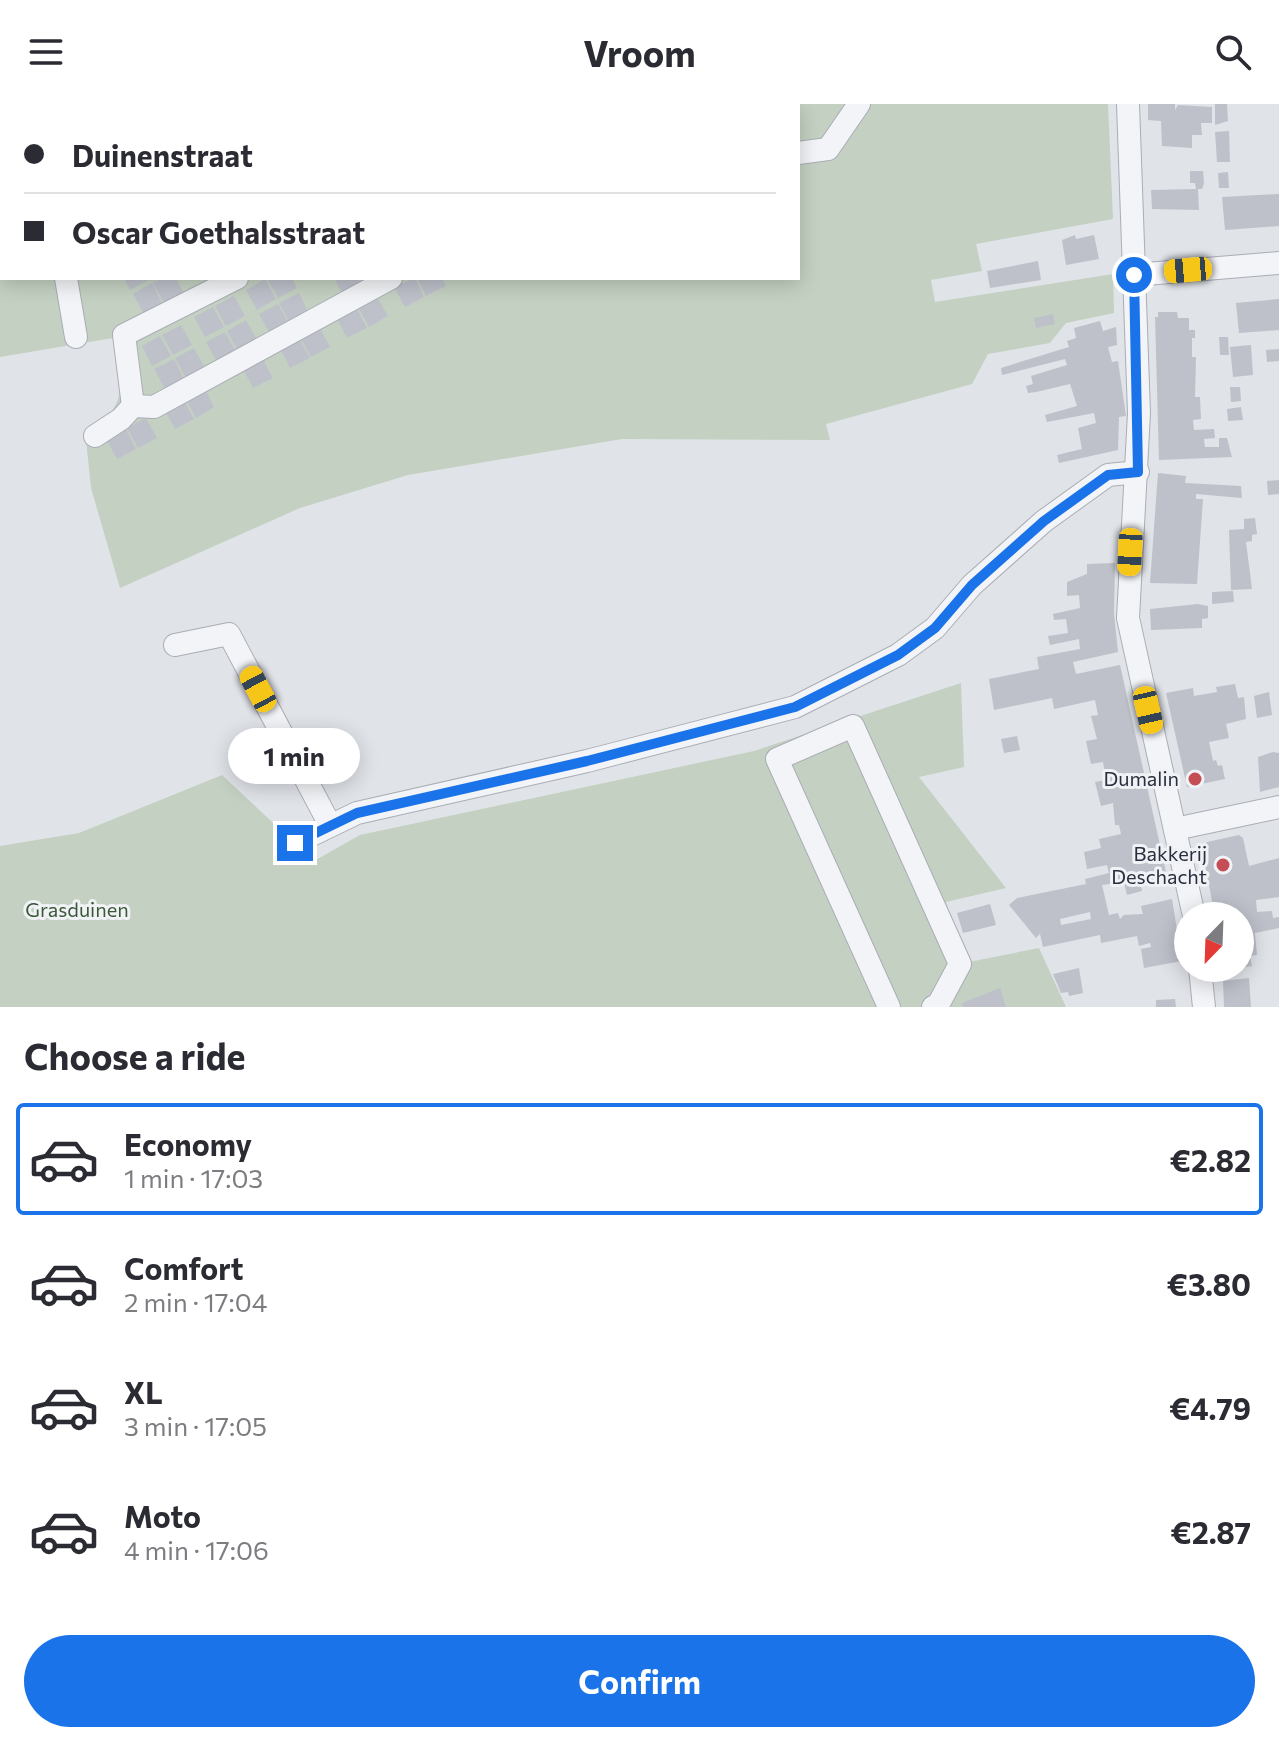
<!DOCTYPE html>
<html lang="en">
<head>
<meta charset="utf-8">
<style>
  body { margin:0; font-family:Commissioner,sans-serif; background:#f7f7f7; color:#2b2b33; height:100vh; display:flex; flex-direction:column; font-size:30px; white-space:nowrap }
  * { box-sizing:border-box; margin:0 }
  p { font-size:26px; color:#7c7c81 }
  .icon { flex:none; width:44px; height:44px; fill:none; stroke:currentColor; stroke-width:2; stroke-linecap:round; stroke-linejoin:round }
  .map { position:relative; height:903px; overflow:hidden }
  .drawer { display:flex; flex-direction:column; background:#fff; flex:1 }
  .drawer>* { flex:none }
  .banner { position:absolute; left:0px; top:0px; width:800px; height:176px; box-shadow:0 4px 20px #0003; display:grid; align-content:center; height:176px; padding:0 24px; background:#fff }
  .needle { width:52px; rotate:203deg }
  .fabs { position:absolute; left:1174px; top:798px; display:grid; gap:16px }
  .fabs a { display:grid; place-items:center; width:80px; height:80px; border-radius:50%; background:#fff; box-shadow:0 4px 20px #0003; font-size:40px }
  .end { position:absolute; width:36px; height:36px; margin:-18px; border:10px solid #1a73e8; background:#fff; box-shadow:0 0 0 4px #fff }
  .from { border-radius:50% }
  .bubble { position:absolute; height:56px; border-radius:28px; background:#fff; box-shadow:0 4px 20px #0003; font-size:26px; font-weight:700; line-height:56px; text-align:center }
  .car { position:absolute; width:24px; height:48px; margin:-24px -12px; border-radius:10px; box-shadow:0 0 6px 2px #0007; background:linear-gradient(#f5c518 24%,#345 0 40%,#f5c518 0 76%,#345 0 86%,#f5c518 0) }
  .banner b { display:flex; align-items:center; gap:28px; height:76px; font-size:30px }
  .banner b+b { border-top:2px solid #e1e1e2 }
  .banner i { width:20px; height:20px; background:#2b2b33 }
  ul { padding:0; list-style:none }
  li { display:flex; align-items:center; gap:24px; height:112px; margin:0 16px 12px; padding:0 8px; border:4px solid transparent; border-radius:8px }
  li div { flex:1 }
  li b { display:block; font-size:30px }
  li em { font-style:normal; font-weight:700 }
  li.active { border-color:#1a73e8 }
  li>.icon { width:72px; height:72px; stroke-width:1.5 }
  h2 { padding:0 24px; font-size:36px; line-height:96px }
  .primary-button { display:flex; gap:16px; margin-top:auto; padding:16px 24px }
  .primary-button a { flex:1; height:92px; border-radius:48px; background:#1a73e8; color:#fff; font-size:32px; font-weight:700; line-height:92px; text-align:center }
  header { display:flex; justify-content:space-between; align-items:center; height:104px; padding:0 24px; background:#fff; font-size:36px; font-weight:700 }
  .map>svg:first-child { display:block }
  .green { fill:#c4d1c2; fill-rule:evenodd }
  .building { fill:#bec1ca; fill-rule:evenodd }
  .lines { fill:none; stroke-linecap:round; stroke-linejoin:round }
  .minor-casing { stroke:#a9adb5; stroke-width:24 }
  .minor { stroke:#f3f4f7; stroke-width:22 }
  .route { stroke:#1a73e8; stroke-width:10 }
  .poi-dot { fill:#c44e54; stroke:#f0f2f6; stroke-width:3 }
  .labels { text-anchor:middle; stroke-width:6; stroke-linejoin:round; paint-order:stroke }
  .poi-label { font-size:20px; fill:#2a2f3e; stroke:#f0f2f6; text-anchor:end }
  .park-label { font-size:20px; fill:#3b5938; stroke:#f0f2f6 }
</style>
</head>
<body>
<header><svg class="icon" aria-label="menu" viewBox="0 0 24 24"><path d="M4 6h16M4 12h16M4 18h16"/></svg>Vroom<svg class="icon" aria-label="search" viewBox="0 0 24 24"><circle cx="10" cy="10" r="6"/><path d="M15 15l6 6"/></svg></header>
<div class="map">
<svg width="1279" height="903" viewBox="0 0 1279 903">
  <rect width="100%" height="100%" fill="#e0e3e8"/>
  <!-- green -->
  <g class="green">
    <path d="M0,0H1108L1113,115L976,140L982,167L931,176L935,198L1113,170L1114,209L1066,219L1050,239L988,250L972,280L826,320L830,336L622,335L408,371L300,404L120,484L91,384L85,326C133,306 120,274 113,234L0,253ZM2,2H798V174H2Z"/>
    <path d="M961,579L964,663L919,673L1006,784L946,798L964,859L1039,844L1066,903H0V742L79,729L222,671L314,757L360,731L754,647Z"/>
  </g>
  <!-- building -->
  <g class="building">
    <path d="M1148,0H1175V6L1178,1L1212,3V19H1201L1202,31H1192V44L1162,42L1161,17L1148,16Z"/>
    <path d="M1215,0H1227L1228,17L1215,21Z"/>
    <path d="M1229,27L1230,58H1217L1215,28Z"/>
    <path d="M1190,67H1203L1204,79L1202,85H1198L1199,106L1152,105L1151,86L1196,85L1195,79H1190Z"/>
    <path d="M1228,68L1229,84H1219L1218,69Z"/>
    <path d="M1279,90V122L1225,126L1222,93Z"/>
    <path d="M1075,131L1076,135L1094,131L1099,155L1066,161L1062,136Z"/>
    <path d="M1038,157L1041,176L990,184L987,167Z"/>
    <path d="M124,174H152L130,186Z"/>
    <path d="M162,174H176L183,188L164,199L153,179Z"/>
    <path d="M267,174H292L297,184L278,194Z"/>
    <path d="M334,174H359L362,181L343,191Z"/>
    <path d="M415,174L424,193L405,203L394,183Z"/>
    <path d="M417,174H442L446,182L426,192Z"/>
    <path d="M265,175L276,195L257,206L246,186Z"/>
    <path d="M152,179L162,200L144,210L133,190Z"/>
    <path d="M299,189L309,209L290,219L279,199Z"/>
    <path d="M234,192L245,212L226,222L215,202Z"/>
    <path d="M377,193L388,212L369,223L358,203Z"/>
    <path d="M1279,195V226L1239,229L1236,199Z"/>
    <path d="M278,200L289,220L270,230L259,210Z"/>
    <path d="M213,203L224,223L205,233L194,213Z"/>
    <path d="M357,205L367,224L347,234L337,215Z"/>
    <path d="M1158,208H1177L1178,214H1189V226H1195V234H1192V253H1196L1195,293H1200L1201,315L1193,316L1194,326L1214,325L1215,334L1204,335L1205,343H1219V334H1227L1232,353L1159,356L1155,213H1158Z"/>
    <path d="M1053,210L1055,220L1036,224L1034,214Z"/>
    <path d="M246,216L257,236L238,247L227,227Z"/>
    <path d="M1100,217L1103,227L1116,223L1117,241L1108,243L1112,258L1118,257L1126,312L1119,313L1118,346L1059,359L1057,351L1082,345L1078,324L1096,319L1094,309L1047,318L1045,311L1077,302L1070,280L1036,288L1028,289L1026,282L1033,280L1031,272L1067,261L1065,255L1002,271L1001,264L1069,243L1067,237L1076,234L1074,224Z"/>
    <path d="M181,221L192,241L173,251L162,231Z"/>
    <path d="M319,222L330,243L311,253L300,233Z"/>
    <path d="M225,228L236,248L217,258L206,238Z"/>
    <path d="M160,232L171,252L152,262L142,242Z"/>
    <path d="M1219,233H1228L1229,251H1220Z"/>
    <path d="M299,234L310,254L290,264L280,244Z"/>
    <path d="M1251,241L1253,271L1233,273L1230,243Z"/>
    <path d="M194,244L205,264L186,274L175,254Z"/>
    <path d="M1279,245V257L1267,258L1266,246Z"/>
    <path d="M262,254L273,274L253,284L243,265Z"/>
    <path d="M174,255L184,275L165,285L154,265Z"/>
    <path d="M204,283L214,303L196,314L185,294Z"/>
    <path d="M1230,283H1240L1241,297L1231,298Z"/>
    <path d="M183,295L194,315L175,325L164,305Z"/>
    <path d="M1241,303L1243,316L1228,317L1227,305Z"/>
    <path d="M146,314L157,334L138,344L127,324Z"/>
    <path d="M126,325L136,345L117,355L106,335Z"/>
    <path d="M1158,369L1186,372L1185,379L1241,382L1242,394L1196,390V395H1203L1197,480L1150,479Z"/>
    <path d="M1279,376V390L1268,391L1267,377Z"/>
    <path d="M1255,414L1257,430L1252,431V437L1246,438L1252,485L1231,486L1229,426L1244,425V415Z"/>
    <path d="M1115,459L1114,510L1118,548L1073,558L1076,570L1120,561L1168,777L1141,782L1142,787L1127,791L1124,778L1102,781L1109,811L1118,809L1120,815L1124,811L1143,810L1141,802L1172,795L1182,857L1144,864L1141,845L1151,843L1150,839L1139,842L1137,832L1101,839L1100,831L1043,843L1040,830L1036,834L1009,801L1017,794L1086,780L1085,775L1109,769L1107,761L1087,765L1084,748L1101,744L1099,735L1121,730L1119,721H1115L1113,699L1101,702L1095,678L1106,676L1103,658L1091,660L1086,637L1097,635L1091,612L1098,611L1095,596L1054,605L1052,594L994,606L989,575L1039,565L1037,553L1080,545L1079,535L1050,541L1048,532L1068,529L1066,515L1054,516L1053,510L1080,504L1079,491L1067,492V478L1087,470V460ZM1090,808L1091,815L1061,821L1060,815Z"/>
    <path d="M1233,487L1234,498L1212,500V488Z"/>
    <path d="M1198,500L1208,502V514L1202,515V524L1151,526L1150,505Z"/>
    <path d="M1235,580L1238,594L1244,593L1246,615L1226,620L1229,634L1209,638L1213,657L1216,656L1218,662L1222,661L1225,675L1187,683L1166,589L1193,584L1194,592L1217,588L1216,583Z"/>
    <path d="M1269,588L1272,611L1257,614L1254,592Z"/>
    <path d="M1017,632L1020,646L1004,649L1001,635Z"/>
    <path d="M1273,648L1279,649V683L1260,688L1258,653Z"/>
    <path d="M1239,731L1243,734L1249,762L1279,754V793L1256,796L1257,808L1272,807L1273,814L1279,813V824L1255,829L1257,851L1250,852L1252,862L1240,864V812H1215L1202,745L1207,738Z"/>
    <path d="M990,800L996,821L963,829L957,809Z"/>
    <path d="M1079,864L1083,889L1069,892L1068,888L1061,889L1053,870Z"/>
    <path d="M1249,874L1251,903H1224L1223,877Z"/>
    <path d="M1000,884L1006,903H963L962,899Z"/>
    <path d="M1175,895L1176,903H1156V896Z"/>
  </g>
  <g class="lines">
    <!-- minor casing -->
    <g class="minor-casing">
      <g id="minor">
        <path d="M39,0L40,2"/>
        <path d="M1128,0L1139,309L1128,514L1194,812"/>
        <path d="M573,2L574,0"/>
        <path d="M762,2L764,0"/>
        <path d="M798,49L828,45L859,0"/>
        <path d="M1134,171L1279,159"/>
        <path d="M66,174L76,233"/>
        <path d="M133,302L124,231L237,174"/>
        <path d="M95,332L121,315L133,302L154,303L391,174"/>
        <path d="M175,541L229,530L330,721"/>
        <path d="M1175,725L1279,703"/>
        <path d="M295,739L357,709L587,657L795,603L898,551L935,524L972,481L1044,417L1108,371L1138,368"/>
        <path d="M1200,864L1204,903"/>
        <path d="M889,903L777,655L853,622L960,860L938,901L933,903"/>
      </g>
    </g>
    <!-- minor -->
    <use href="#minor" class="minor"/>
  </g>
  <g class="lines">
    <!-- route -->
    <path class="route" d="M295,739L357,709L587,657L795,603L898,551L935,524L972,481L1044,417L1108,371L1138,368L1134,171"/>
  </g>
  <!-- markers -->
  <g class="poi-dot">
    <circle cx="1195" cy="675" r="8"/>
    <circle cx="1223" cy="761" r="8"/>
  </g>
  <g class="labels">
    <!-- poi labels -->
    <g class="poi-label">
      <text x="1179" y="682">Dumalin</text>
      <text x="1207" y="757">Bakkerij<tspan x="1207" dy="23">Deschacht</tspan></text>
    </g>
    <!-- park labels -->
    <g class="park-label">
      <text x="77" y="813">Grasduinen</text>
    </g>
  </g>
</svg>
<div class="fabs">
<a><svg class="needle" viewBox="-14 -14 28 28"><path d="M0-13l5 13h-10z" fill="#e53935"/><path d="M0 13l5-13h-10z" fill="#7c7c81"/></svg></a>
</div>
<i class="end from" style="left:1134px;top:171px"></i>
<i class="end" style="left:295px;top:739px"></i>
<div class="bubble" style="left:228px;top:624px;width:132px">1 min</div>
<i class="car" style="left:1188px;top:166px;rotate:265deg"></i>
<i class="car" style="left:1130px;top:448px;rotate:183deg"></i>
<i class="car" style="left:258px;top:585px;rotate:332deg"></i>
<i class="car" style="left:1148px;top:606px;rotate:167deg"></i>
<div class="banner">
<b><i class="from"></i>Duinenstraat</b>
<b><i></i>Oscar Goethalsstraat</b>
</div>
</div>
<section class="drawer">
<h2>Choose a ride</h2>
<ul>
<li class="active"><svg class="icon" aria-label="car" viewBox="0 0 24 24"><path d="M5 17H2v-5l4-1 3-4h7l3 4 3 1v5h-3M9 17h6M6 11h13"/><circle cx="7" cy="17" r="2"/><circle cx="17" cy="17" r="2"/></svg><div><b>Economy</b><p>1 min · 17:03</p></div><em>€2.82</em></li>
<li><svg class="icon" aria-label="car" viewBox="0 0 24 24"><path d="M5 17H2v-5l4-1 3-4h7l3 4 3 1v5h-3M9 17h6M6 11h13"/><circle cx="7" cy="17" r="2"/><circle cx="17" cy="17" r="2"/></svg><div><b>Comfort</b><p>2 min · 17:04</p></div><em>€3.80</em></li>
<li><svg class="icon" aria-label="car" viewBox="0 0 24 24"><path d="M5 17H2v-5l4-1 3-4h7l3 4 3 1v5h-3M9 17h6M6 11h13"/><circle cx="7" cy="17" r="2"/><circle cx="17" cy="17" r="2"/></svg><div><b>XL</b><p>3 min · 17:05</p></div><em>€4.79</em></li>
<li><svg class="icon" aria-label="car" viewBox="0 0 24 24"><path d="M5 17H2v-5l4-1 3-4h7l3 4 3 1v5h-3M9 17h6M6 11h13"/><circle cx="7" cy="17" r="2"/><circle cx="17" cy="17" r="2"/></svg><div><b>Moto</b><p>4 min · 17:06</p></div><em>€2.87</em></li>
</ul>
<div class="primary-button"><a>Confirm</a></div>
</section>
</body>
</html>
